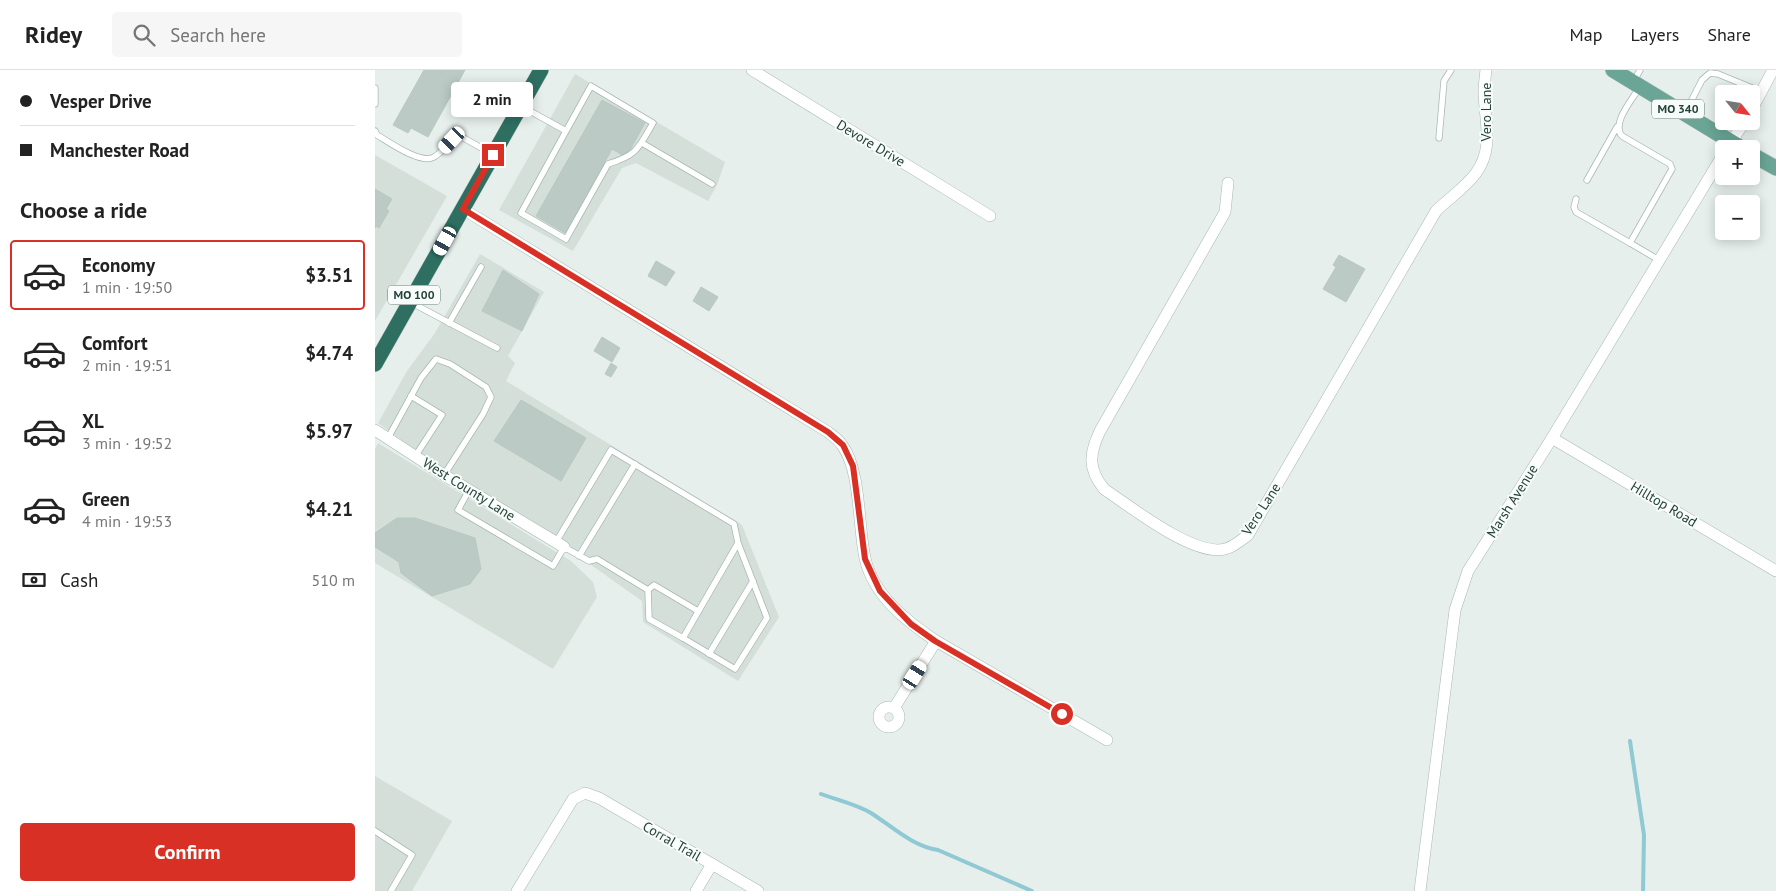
<!DOCTYPE html>
<html lang="en">
<head>
<meta charset="utf-8">
<style>
  body { margin:0; font-family:"PT Sans",sans-serif; background:#f6f6f6; color:#222; height:100vh; display:flex; flex-direction:column; font-size:19px; white-space:nowrap }
  * { box-sizing:border-box; margin:0 }
  p { font-size:16px; color:#767676 }
  .icon { flex:none; width:28px; height:28px; fill:none; stroke:currentColor; stroke-width:2; stroke-linecap:round; stroke-linejoin:round }
  .map { position:relative; flex:1; overflow:hidden }
  .drawer { display:flex; flex-direction:column; background:#fff; width:375px }
  .drawer>* { flex:none }
  .top-card { display:grid; align-content:center; height:110px; padding:0 20px; background:#fff }
  .needle { width:32px; rotate:120deg }
  .fabs { position:absolute; left:1340px; top:15px; display:grid; gap:10px }
  .fabs a { display:grid; place-items:center; width:45px; height:45px; border-radius:5px; background:#fff; box-shadow:0 2px 12px #0003; font-size:25px }
  .end { position:absolute; width:22px; height:22px; margin:-11px; border:6px solid #d93025; background:#fff; box-shadow:0 0 0 2px #fff }
  .from { border-radius:50% }
  .bubble { position:absolute; height:35px; border-radius:5px; background:#fff; box-shadow:0 2px 12px #0003; font-size:16px; font-weight:600; line-height:35px; text-align:center }
  .car { position:absolute; width:15px; height:30px; margin:-15px -8px; border-radius:6px; box-shadow:0 0 4px 1px #0007; background:linear-gradient(#fff 24%,#345 0 40%,#fff 0 76%,#345 0 86%,#fff 0) }
  .top-card b { display:flex; align-items:center; gap:18px; height:48px; font-size:19px }
  .top-card b+b { border-top:1px solid #e0e0e0 }
  .top-card i { width:12px; height:12px; background:#222 }
  ul { padding:0; list-style:none }
  li { display:flex; align-items:center; gap:15px; height:70px; margin:0 10px 8px; padding:0 10px; border:2px solid transparent; border-radius:5px }
  li div { flex:1 }
  li b { display:block; font-size:19px }
  li em { font-style:normal; font-weight:600 }
  li.on { border-color:#d93025 }
  li>.icon { width:45px; height:45px; stroke-width:1.5 }
  h2 { padding:0 20px; font-size:22px; line-height:60px }
  .pay { display:flex; align-items:center; gap:12px; height:55px; padding:0 20px; font-size:19px }
  .pay p { margin-inline-start:auto }
  .cta { display:flex; gap:10px; margin-top:auto; padding:10px 20px }
  .cta a { flex:1; height:58px; border-radius:5px; background:#d93025; color:#fff; font-size:20px; font-weight:600; line-height:58px; text-align:center }
  header { display:flex; align-items:center; gap:30px; box-sizing:border-box; height:70px; padding:0 25px; background:#fff; border-bottom:1px solid #e0e0e0 }
  header strong { font-size:24px }
  nav { display:flex; gap:28px; margin-inline-start:auto; font-size:18px }
  .search { width:350px; height:45px; background:#f6f6f6; display:flex; align-items:center; gap:12px; box-sizing:border-box; padding:0 18px; border-radius:5px; color:#767676; font-size:19px }
  main { display:flex; flex:1; min-height:0 }
  .map>svg:first-child { display:block }
  .built { fill:#d4dfda }
  .lines { fill:none; stroke-linecap:round; stroke-linejoin:round }
  .stream { stroke:#8ec9d4; stroke-width:4 }
  .building { fill:#bbcac4; stroke:#b8c9c2 }
  .lane-casing { stroke:#a8b8b2; stroke-width:7 }
  .street-casing { stroke:#a8b8b2; stroke-width:12 }
  .primary-casing { stroke:#c2cac8; stroke-width:16 }
  .highway-casing { stroke:#c2cac8; stroke-width:16 }
  .lane { stroke:#fff; stroke-width:5.5 }
  .street { stroke:#fff; stroke-width:11 }
  .primary { stroke:#6aa596; stroke-width:15 }
  .highway { stroke:#2f6f62; stroke-width:15 }
  .route { stroke:#d93025; stroke-width:6 }
  .labels { text-anchor:middle; stroke-width:4; stroke-linejoin:round; paint-order:stroke }
  .shield { fill:#f7fbf9; stroke:#637a73; stroke-width:1 }
  .shield-label { font-size:12px; font-weight:bold; fill:#24423a }
  .street-label { font-size:14px; fill:#24423a; stroke:#f7fbf9 }
</style>
</head>
<body>
<header>
<strong>Ridey</strong>
<div class="search"><svg class="icon" aria-label="search" viewBox="0 0 24 24"><circle cx="10" cy="10" r="6"/><path d="M15 15l6 6"/></svg>Search here</div>
<nav><a>Map</a><a>Layers</a><a>Share</a></nav>
</header>
<main>
<section class="drawer">
<div class="top-card">
<b><i class="from"></i>Vesper Drive</b>
<b><i></i>Manchester Road</b>
</div>
<h2>Choose a ride</h2>
<ul>
<li class="on"><svg class="icon" aria-label="car" viewBox="0 0 24 24"><path d="M5 17H2v-5l4-1 3-4h7l3 4 3 1v5h-3M9 17h6M6 11h13"/><circle cx="7" cy="17" r="2"/><circle cx="17" cy="17" r="2"/></svg><div><b>Economy</b><p>1 min · 19:50</p></div><em>$3.51</em></li>
<li><svg class="icon" aria-label="car" viewBox="0 0 24 24"><path d="M5 17H2v-5l4-1 3-4h7l3 4 3 1v5h-3M9 17h6M6 11h13"/><circle cx="7" cy="17" r="2"/><circle cx="17" cy="17" r="2"/></svg><div><b>Comfort</b><p>2 min · 19:51</p></div><em>$4.74</em></li>
<li><svg class="icon" aria-label="car" viewBox="0 0 24 24"><path d="M5 17H2v-5l4-1 3-4h7l3 4 3 1v5h-3M9 17h6M6 11h13"/><circle cx="7" cy="17" r="2"/><circle cx="17" cy="17" r="2"/></svg><div><b>XL</b><p>3 min · 19:52</p></div><em>$5.97</em></li>
<li><svg class="icon" aria-label="car" viewBox="0 0 24 24"><path d="M5 17H2v-5l4-1 3-4h7l3 4 3 1v5h-3M9 17h6M6 11h13"/><circle cx="7" cy="17" r="2"/><circle cx="17" cy="17" r="2"/></svg><div><b>Green</b><p>4 min · 19:53</p></div><em>$4.21</em></li>
</ul>
<div class="pay"><svg class="icon" aria-label="cash" viewBox="0 0 24 24"><path d="M3 7h18v10H3z"/><circle cx="12" cy="12" r="2"/></svg>Cash<p>510 m</p></div>
<div class="cta"><a>Confirm</a></div>
</section>
<div class="map">
<svg width="1401" height="821" viewBox="0 0 1401 821">
  <rect width="100%" height="100%" fill="#e6efeb"/>
  <!-- built -->
  <g class="built">
    <path d="M200,4L350,92L342,115L333,131L261,93L247,98L198,181L124,140Z"/>
    <path d="M0,85L72,126L0,251Z"/>
    <path d="M105,184L169,222L133,286L140,293L131,311L367,455L404,547L363,611L268,552L267,531L171,463L84,411L3,353L32,301L60,263Z"/>
    <path d="M3,373L196,491L218,512L222,527L178,599L0,493V379Z"/>
    <path d="M0,706L77,751L37,821H0Z"/>
  </g>
  <g class="lines">
    <!-- stream -->
    <g class="stream">
      <path d="M1255,671L1269,765L1268,821"/>
      <path d="M446,724C462,730 481,734 496,743C518,757 537,776 563,780L657,821"/>
    </g>
  </g>
  <!-- building -->
  <g class="building">
    <path d="M49,0H90L53,67L36,58L33,63L18,55Z"/>
    <path d="M227,30L270,53L251,87L237,79L190,163L161,146Z"/>
    <path d="M0,119L17,129L11,139L14,141L4,158L1,156L0,158Z"/>
    <path d="M964,185L990,199L971,232L948,219L961,197L958,195Z"/>
    <path d="M281,191L300,202L291,216L273,206Z"/>
    <path d="M128,200L164,224L147,261L107,241Z"/>
    <path d="M326,217L343,227L334,241L318,231Z"/>
    <path d="M227,267L245,278L237,292L219,281Z"/>
    <path d="M236,293L242,297L236,307L230,304Z"/>
    <path d="M146,330L211,368L186,411L119,371Z"/>
    <path d="M22,448H40L100,468L106,499L95,514L57,526L26,503L24,492L0,477V463Z"/>
  </g>
  <g class="lines">
    <!-- lane casing -->
    <g class="lane-casing">
      <g id="lane">
        <path d="M1259,11L1265,0"/>
        <path d="M0,18V34"/>
        <path d="M1264,18C1257,30 1236,54 1247,66L1295,94L1297,99L1255,173L1284,190"/>
        <path d="M146,36L191,61L146,143L191,169L233,94C262,85 263,79 278,53L216,16L191,61"/>
        <path d="M1310,43L1327,10L1335,3L1343,4L1387,22"/>
        <path d="M0,61L2,65C14,72 46,95 59,87C70,80 73,71 87,67L117,84"/>
        <path d="M1064,68L1069,11L1076,0"/>
        <path d="M267,73L337,114"/>
        <path d="M1212,110L1242,57"/>
        <path d="M1201,129L1199,137L1201,142L1255,173"/>
        <path d="M37,233L122,278"/>
        <path d="M74,253L106,197"/>
        <path d="M36,326L67,345L41,385"/>
        <path d="M13,368L46,308L61,289L75,294L111,317L116,327L108,344L69,405"/>
        <path d="M94,420L83,440L178,496L189,477L214,491L222,489L273,520"/>
        <path d="M181,472L236,380L359,454L363,473L392,548L360,599L308,568L363,473"/>
        <path d="M204,486L260,394"/>
        <path d="M273,520L274,549L308,568"/>
        <path d="M273,520L279,515L323,541"/>
        <path d="M334,584L378,511"/>
        <path d="M0,761L37,785L16,821"/>
      </g>
    </g>
    <!-- street casing -->
    <g class="street-casing">
      <g id="street">
        <path d="M377,0L615,146"/>
        <path d="M1376,41L1398,0"/>
        <path d="M1353,77L1370,51"/>
        <path d="M853,113L850,142L725,361C714,384 713,399 729,419C756,437 819,487 850,479C859,477 866,470 873,465L1061,141C1074,128 1090,118 1101,103C1119,79 1110,51 1109,23C1109,16 1110,8 1111,0"/>
        <path d="M88,139L453,362C458,366 464,370 467,375C486,400 483,456 490,488C498,525 531,551 561,571L732,670"/>
        <path d="M0,360L69,405L189,477"/>
        <path d="M1177,368L1401,501"/>
        <circle cx="514" cy="647" r="10"/>
        <path d="M519,638L561,571"/>
        <path d="M142,821L198,729L210,723L224,728L383,821"/>
        <path d="M321,821L337,794"/>
        <path d="M1045,821L1080,540L1093,501L1177,368L1349,83"/>
      </g>
    </g>
    <!-- primary casing -->
    <g class="primary-casing">
      <g id="primary">
        <path d="M1238,0L1368,79"/>
        <path d="M1376,84L1401,98"/>
      </g>
    </g>
    <!-- highway casing -->
    <g class="highway-casing">
      <path id="highway" d="M0,294L166,0"/>
    </g>
    <!-- lane -->
    <use href="#lane" class="lane"/>
    <!-- street -->
    <use href="#street" class="street"/>
    <!-- primary -->
    <use href="#primary" class="primary"/>
    <!-- highway -->
    <use href="#highway" class="highway"/>
  </g>
  <g class="lines">
    <!-- route -->
    <path class="route" d="M118,85L88,139L453,362L468,375L478,396L490,489L505,521L536,554L560,571L687,644"/>
  </g>
  <g class="labels">
    <!-- shield labels -->
    <g class="shield">
      <rect x="1277" y="29.5" width="52" height="19" rx="4"/>
      <rect x="13" y="215.5" width="52" height="19" rx="4"/>
    </g>
    <g class="shield-label">
      <text x="1303" y="43">MO 340</text>
      <text x="39" y="229">MO 100</text>
    </g>
    <!-- street labels -->
    <g class="street-label">
      <text transform="translate(1111 42) rotate(-90)" y="5">Vero Lane</text>
      <text transform="translate(496 73) rotate(31)" y="5">Devore Drive</text>
      <text transform="translate(94 419) rotate(32)" y="5">West County Lane</text>
      <text transform="translate(1137 431) rotate(-58)" y="5">Marsh Avenue</text>
      <text transform="translate(1289 434) rotate(31)" y="5">Hilltop Road</text>
      <text transform="translate(886 439) rotate(-57)" y="5">Vero Lane</text>
      <text transform="translate(297 771) rotate(30)" y="5">Corral Trail</text>
    </g>
  </g>
</svg>
<div class="fabs">
<a><svg class="needle" viewBox="-14 -14 28 28"><path d="M0-13l5 13h-10z" fill="#e53935"/><path d="M0 13l5-13h-10z" fill="#767676"/></svg></a>
<a>+</a>
<a>−</a>
</div>
<i class="end from" style="left:687px;top:644px"></i>
<i class="end" style="left:118px;top:85px"></i>
<div class="bubble" style="left:76px;top:12px;width:82px">2 min</div>
<i class="car" style="left:77px;top:70px;rotate:223deg"></i>
<i class="car" style="left:70px;top:171px;rotate:209deg"></i>
<i class="car" style="left:540px;top:605px;rotate:32deg"></i>
</div>
</main>
</body>
</html>
